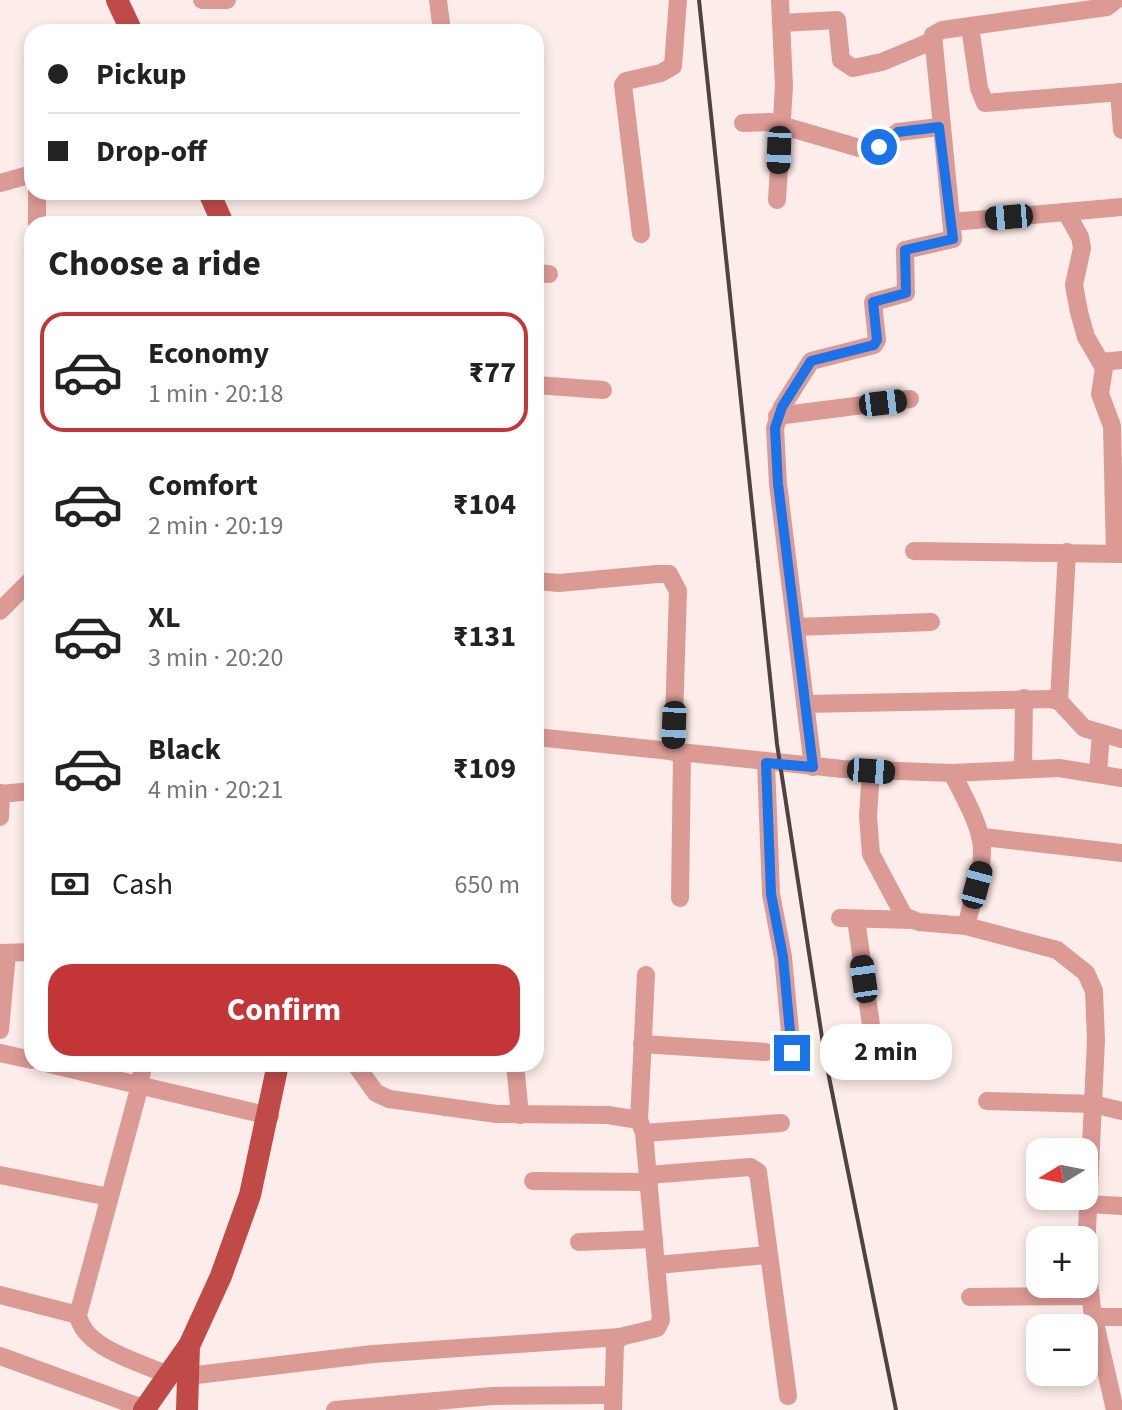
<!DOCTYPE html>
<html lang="en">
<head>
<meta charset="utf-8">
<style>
  body { margin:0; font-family:"Source Sans 3",sans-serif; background:#f6f6f6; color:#222; height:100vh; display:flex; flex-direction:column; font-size:30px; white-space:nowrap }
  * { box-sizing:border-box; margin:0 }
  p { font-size:26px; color:#767676 }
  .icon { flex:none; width:44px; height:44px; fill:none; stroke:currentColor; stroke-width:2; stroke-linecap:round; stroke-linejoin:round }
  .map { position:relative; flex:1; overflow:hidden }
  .drawer { position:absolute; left:24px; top:216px; width:520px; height:856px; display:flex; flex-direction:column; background:#fff; border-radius:24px; box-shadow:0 4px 12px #0003 }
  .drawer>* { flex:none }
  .hud { position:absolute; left:24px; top:24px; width:520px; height:176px; border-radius:24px; box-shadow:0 4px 12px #0003; display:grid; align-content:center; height:176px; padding:0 24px; background:#fff }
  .needle { width:52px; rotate:260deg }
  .controls { position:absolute; left:1026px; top:1138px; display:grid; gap:16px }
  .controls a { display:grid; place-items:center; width:72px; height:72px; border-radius:16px; background:#fff; box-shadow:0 4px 12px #0003; font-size:40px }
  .end { position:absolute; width:36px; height:36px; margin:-18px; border:10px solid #1a73e8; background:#fff; box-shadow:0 0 0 4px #fff }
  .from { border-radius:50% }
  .bubble { position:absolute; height:56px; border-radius:24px; background:#fff; box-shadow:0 4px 12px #0003; font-size:26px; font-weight:700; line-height:56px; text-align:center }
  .car { position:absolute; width:24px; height:48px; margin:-24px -12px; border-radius:10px; box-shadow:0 0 6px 2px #0007; background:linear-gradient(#222 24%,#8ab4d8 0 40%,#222 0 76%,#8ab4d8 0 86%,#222 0) }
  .hud b { display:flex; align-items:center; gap:28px; height:76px; font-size:30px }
  .hud b+b { border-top:2px solid #e0e0e0 }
  .hud i { width:20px; height:20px; background:#222 }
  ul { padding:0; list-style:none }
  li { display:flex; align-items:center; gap:24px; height:120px; margin:0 16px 12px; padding:0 8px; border:4px solid transparent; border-radius:24px }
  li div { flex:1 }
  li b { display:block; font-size:30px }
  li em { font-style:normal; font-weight:700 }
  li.active { border-color:#c43538 }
  li>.icon { width:72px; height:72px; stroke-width:1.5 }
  h2 { padding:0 24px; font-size:36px; line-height:96px }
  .pay { display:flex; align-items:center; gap:20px; height:88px; padding:0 24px; font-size:30px }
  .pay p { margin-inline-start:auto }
  .primary-button { display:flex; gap:16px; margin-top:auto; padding:16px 24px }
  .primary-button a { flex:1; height:92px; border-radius:24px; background:#c43538; color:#fff; font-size:32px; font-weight:700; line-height:92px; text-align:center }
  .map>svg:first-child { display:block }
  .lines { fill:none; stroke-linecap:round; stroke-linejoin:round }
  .minor { stroke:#dc9a95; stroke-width:18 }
  .major { stroke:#c04a48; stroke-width:22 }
  .rail { stroke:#4c4443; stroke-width:4 }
  .route { stroke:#1a73e8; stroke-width:10 }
</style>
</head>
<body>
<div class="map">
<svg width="1122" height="1410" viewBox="0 0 1122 1410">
  <rect width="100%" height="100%" fill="#fcecea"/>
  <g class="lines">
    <!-- minor -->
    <g class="minor">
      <path d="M202,0H227"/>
      <path d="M438,0L442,32"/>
      <path d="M782,23L837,20L841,60L853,68L882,62L932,41"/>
      <path d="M970,27L979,88L985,103L1122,92"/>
      <path d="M1119,92L1122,130"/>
      <path d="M743,123L770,122L863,149L879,147L898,132L939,127"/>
      <path d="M0,183L32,174"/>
      <path d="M37,192V224"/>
      <path d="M777,200L784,86L780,0"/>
      <path d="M1066,212L1080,237L1082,248L1074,285L1079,312L1086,337L1104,368L1100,394L1112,426L1115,554"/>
      <path d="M952,222L1122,207"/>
      <path d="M641,234L623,85L626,81L661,73L673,66L678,0"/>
      <path d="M536,273L549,274"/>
      <path d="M1101,362L1122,360"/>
      <path d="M536,385L603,390"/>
      <path d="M777,416L910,399"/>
      <path d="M914,551L1122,554"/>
      <path d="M536,581L559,583L657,574H669L678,591L673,752"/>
      <path d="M0,611L32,579"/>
      <path d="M796,627L931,622"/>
      <path d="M1059,701L1067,552"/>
      <path d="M805,704L1049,699L1059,701L1084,728L1122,739"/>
      <path d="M536,737L843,769L952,773L1059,768L1122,778"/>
      <path d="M766,763L771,894L783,957L792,1053"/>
      <path d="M813,767L778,484L775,428L782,407L811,361L874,345L877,340L873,302L906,293L905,250L953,239L933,35L942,30L1107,7L1116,0"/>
      <path d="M1023,769L1024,698"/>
      <path d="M871,771L868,816L871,854L904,916L919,922L966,926L1057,950L1086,973L1094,991L1096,1040L1086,1251L1092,1310L1115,1410"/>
      <path d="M952,773C991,848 988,845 966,926"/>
      <path d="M1098,773L1101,733"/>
      <path d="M0,794L32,791"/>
      <path d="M0,817L1,793"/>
      <path d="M983,837L1122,853"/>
      <path d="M680,898L682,753"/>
      <path d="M840,918L912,920"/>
      <path d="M856,919L873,1039"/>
      <path d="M0,953L32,952"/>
      <path d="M0,1030L7,953"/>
      <path d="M642,1044L766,1052"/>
      <path d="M0,1053L32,1060"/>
      <path d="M49,1064L270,1116"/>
      <path d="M143,1064L140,1085L78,1315C84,1349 140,1362 168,1375"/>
      <path d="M355,1064L376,1093L389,1099L497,1114L608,1115L639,1120L644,1133L661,1320L657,1328L620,1337L615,1344L613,1410"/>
      <path d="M515,1064L520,1115"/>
      <path d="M987,1101L1093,1104L1122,1111"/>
      <path d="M639,1120L646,975"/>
      <path d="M644,1133L781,1123"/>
      <path d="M0,1175L109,1197"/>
      <path d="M648,1175L750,1167L758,1172L788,1396"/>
      <path d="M533,1181L649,1182"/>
      <path d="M1088,1204L1122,1206"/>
      <path d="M579,1242L654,1239"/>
      <path d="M657,1265L767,1255"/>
      <path d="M0,1295L78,1315"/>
      <path d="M970,1297L1090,1296"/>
      <path d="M1094,1317H1122"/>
      <path d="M0,1356L145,1409"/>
      <path d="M188,1376L373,1354L620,1337"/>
      <path d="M335,1410L492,1396L613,1395"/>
    </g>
    <!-- major -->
    <g class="major">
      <path d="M117,0L132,32"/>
      <path d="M209,192L223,224"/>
      <path d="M144,1410L188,1347"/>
      <path d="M187,1410L189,1346L221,1276L250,1195L278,1064"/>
    </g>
    <!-- rail -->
    <path class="rail" d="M699,0L777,744L825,1057L896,1410"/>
  </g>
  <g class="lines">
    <!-- route -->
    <path class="route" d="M792,1053L783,957L771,894L766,763L813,767L778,484L775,428L782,407L811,361L874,345L877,340L873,302L906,293L905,250L953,239L939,127L898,132L879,147"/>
  </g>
</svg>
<div class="controls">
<a><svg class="needle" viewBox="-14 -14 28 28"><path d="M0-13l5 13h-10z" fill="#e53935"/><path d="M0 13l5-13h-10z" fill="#767676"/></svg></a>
<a>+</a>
<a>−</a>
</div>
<i class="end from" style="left:879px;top:147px"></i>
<i class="end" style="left:792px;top:1053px"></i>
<div class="bubble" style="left:820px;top:1024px;width:132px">2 min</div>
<i class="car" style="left:779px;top:150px;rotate:182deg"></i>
<i class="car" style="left:1009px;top:217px;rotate:265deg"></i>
<i class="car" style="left:883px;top:403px;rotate:83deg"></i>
<i class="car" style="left:674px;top:725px;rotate:182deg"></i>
<i class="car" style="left:871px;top:771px;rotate:94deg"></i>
<i class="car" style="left:977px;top:885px;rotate:15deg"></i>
<i class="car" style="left:864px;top:979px;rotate:352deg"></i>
<div class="hud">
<b><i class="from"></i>Pickup</b>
<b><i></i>Drop-off</b>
</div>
<section class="drawer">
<h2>Choose a ride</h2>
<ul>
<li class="active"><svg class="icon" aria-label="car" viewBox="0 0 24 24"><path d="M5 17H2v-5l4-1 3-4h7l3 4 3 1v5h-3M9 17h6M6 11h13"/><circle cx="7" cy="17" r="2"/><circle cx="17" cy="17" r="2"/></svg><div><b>Economy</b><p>1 min · 20:18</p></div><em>₹77</em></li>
<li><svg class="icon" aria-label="car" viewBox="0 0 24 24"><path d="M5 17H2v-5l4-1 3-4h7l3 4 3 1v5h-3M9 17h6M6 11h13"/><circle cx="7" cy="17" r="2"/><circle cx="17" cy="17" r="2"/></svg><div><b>Comfort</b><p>2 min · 20:19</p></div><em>₹104</em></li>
<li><svg class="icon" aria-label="car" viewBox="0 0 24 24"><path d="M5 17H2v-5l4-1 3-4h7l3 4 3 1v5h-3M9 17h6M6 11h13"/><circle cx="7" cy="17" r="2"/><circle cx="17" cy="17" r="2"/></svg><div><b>XL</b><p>3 min · 20:20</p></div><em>₹131</em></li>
<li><svg class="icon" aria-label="car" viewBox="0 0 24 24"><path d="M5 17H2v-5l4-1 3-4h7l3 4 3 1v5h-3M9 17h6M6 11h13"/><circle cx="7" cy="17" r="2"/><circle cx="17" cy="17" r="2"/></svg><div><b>Black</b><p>4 min · 20:21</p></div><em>₹109</em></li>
</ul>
<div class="pay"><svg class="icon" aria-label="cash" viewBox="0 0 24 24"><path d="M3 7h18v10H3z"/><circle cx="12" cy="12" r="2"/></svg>Cash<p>650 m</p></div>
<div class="primary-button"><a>Confirm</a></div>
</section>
</div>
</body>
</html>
